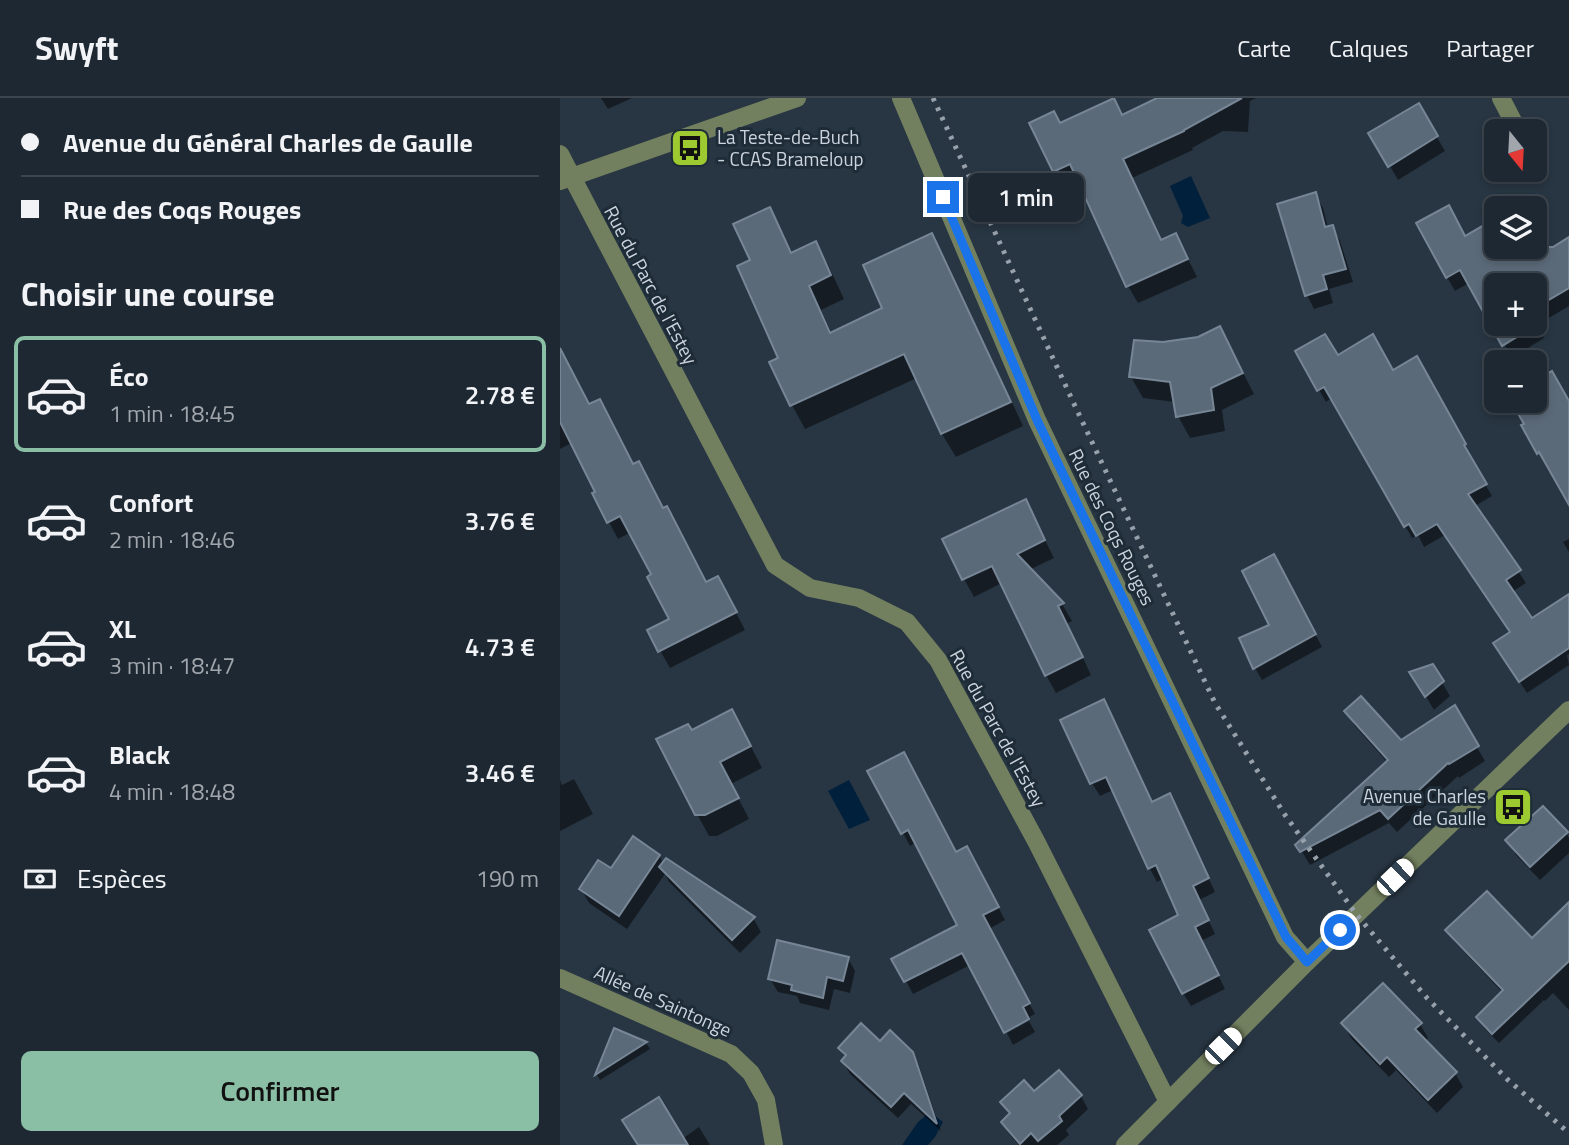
<!DOCTYPE html>
<html lang="fr">
<head>
<meta charset="utf-8">
<style>
  body { margin:0; font-family:"Titillium Web",sans-serif; background:#26303a; color:#f1f3f6; height:100vh; display:flex; flex-direction:column; font-size:26px; white-space:nowrap }
  * { box-sizing:border-box; margin:0 }
  p { font-size:23px; color:#a1a6ac }
  .icon { flex:none; width:38px; height:38px; fill:none; stroke:currentColor; stroke-width:2; stroke-linecap:round; stroke-linejoin:round }
  .map { position:relative; flex:1; overflow:hidden }
  .side { display:flex; flex-direction:column; background:#1e2832; width:560px }
  .side>* { flex:none }
  .top-card { display:grid; align-content:center; height:154px; padding:0 21px; background:#1e2832 }
  .needle { width:46px; rotate:162deg }
  .controls { position:absolute; left:924px; top:21px; display:grid; gap:14px }
  .controls a { display:grid; place-items:center; width:63px; height:63px; border-radius:10px; background:#1e2832; box-shadow:0 4px 10px #0003,0 0 0 2px #3c444d; font-size:35px }
  .end { position:absolute; width:32px; height:32px; margin:-16px; border:9px solid #1a73e8; background:#fff; box-shadow:0 0 0 4px #fff }
  .from { border-radius:50% }
  .bubble { position:absolute; height:49px; border-radius:10px; background:#1e2832; box-shadow:0 4px 10px #0003,0 0 0 2px #3c444d; font-size:23px; font-weight:600; line-height:49px; text-align:center }
  .car { position:absolute; width:21px; height:42px; margin:-21px -10px; border-radius:9px; box-shadow:0 0 5px 2px #0007; background:linear-gradient(#fff 24%,#345 0 40%,#fff 0 76%,#345 0 86%,#fff 0) }
  .top-card b { display:flex; align-items:center; gap:24px; height:66px; font-size:26px }
  .top-card b+b { border-top:2px solid #3c444d }
  .top-card i { width:18px; height:18px; background:#f1f3f6 }
  ul { padding:0; list-style:none }
  li { display:flex; align-items:center; gap:21px; height:116px; margin:0 14px 10px; padding:0 7px; border:4px solid transparent; border-radius:10px }
  li div { flex:1 }
  li b { display:block; font-size:26px }
  li em { font-style:normal; font-weight:600 }
  li.active { border-color:#8abfa5 }
  li>.icon { width:63px; height:63px; stroke-width:1.5 }
  h2 { padding:0 21px; font-size:32px; line-height:84px }
  .pay { display:flex; align-items:center; gap:18px; height:77px; padding:0 21px; font-size:26px }
  .pay p { margin-inline-start:auto }
  .button { display:flex; gap:14px; margin-top:auto; padding:14px 21px }
  .button a { flex:1; height:80px; border-radius:10px; background:#8abfa5; color:#111; font-size:28px; font-weight:600; line-height:80px; text-align:center }
  header { display:flex; align-items:center; gap:42px; box-sizing:border-box; height:98px; padding:0 35px; background:#1e2832; border-bottom:2px solid #3c444d }
  header strong { font-size:33px }
  nav { display:flex; gap:38px; margin-inline-start:auto; font-size:24px }
  main { display:flex; flex:1; min-height:0 }
  .map>svg:first-child { display:block }
  .water { fill:#00203c }
  .shadow { fill:#0007; fill-rule:evenodd }
  .building { fill:#5b6a79; stroke:#778696; stroke-width:2 }
  .lines { fill:none; stroke-linecap:round; stroke-linejoin:round }
  .minor { stroke:#73805f; stroke-width:18 }
  .rail { stroke:#97a1ab; stroke-width:5; stroke-dasharray:3.5 7; stroke-linecap:butt }
  .route { stroke:#1a73e8; stroke-width:9 }
  .labels { text-anchor:middle; stroke-width:6; stroke-linejoin:round; paint-order:stroke }
  .poi-label { font-size:19px; fill:#ccd4dd; stroke:#1e2c38; text-anchor:start }
  .street-label { font-size:19px; fill:#ccd4dd; stroke:#1e2c38 }
</style>
</head>
<body>
<header>
<strong>Swyft</strong>
<nav><a>Carte</a><a>Calques</a><a>Partager</a></nav>
</header>
<main>
<section class="side">
<div class="top-card">
<b><i class="from"></i>Avenue du Général Charles de Gaulle</b>
<b><i></i>Rue des Coqs Rouges</b>
</div>
<h2>Choisir une course</h2>
<ul>
<li class="active"><svg class="icon" aria-label="car" viewBox="0 0 24 24"><path d="M5 17H2v-5l4-1 3-4h7l3 4 3 1v5h-3M9 17h6M6 11h13"/><circle cx="7" cy="17" r="2"/><circle cx="17" cy="17" r="2"/></svg><div><b>Éco</b><p>1 min · 18:45</p></div><em>2.78 €</em></li>
<li><svg class="icon" aria-label="car" viewBox="0 0 24 24"><path d="M5 17H2v-5l4-1 3-4h7l3 4 3 1v5h-3M9 17h6M6 11h13"/><circle cx="7" cy="17" r="2"/><circle cx="17" cy="17" r="2"/></svg><div><b>Confort</b><p>2 min · 18:46</p></div><em>3.76 €</em></li>
<li><svg class="icon" aria-label="car" viewBox="0 0 24 24"><path d="M5 17H2v-5l4-1 3-4h7l3 4 3 1v5h-3M9 17h6M6 11h13"/><circle cx="7" cy="17" r="2"/><circle cx="17" cy="17" r="2"/></svg><div><b>XL</b><p>3 min · 18:47</p></div><em>4.73 €</em></li>
<li><svg class="icon" aria-label="car" viewBox="0 0 24 24"><path d="M5 17H2v-5l4-1 3-4h7l3 4 3 1v5h-3M9 17h6M6 11h13"/><circle cx="7" cy="17" r="2"/><circle cx="17" cy="17" r="2"/></svg><div><b>Black</b><p>4 min · 18:48</p></div><em>3.46 €</em></li>
</ul>
<div class="pay"><svg class="icon" aria-label="cash" viewBox="0 0 24 24"><path d="M3 7h18v10H3z"/><circle cx="12" cy="12" r="2"/></svg>Espèces<p>190 m</p></div>
<div class="button"><a>Confirmer</a></div>
</section>
<div class="map">
<svg width="1009" height="1047" viewBox="0 0 1009 1047">
  <rect width="100%" height="100%" fill="#283643"/>
  <!-- water -->
  <g class="water">
    <path d="M631,78L650,120L628,129L621,125L623,118L610,88Z"/>
    <path d="M289,682L310,722L289,731L268,693Z"/>
    <path d="M370,1014L383,1024L375,1039L368,1047H342L358,1024Z"/>
  </g>
  <!-- shadow -->
  <g class="shadow">
    <path d="M41,0H72L48,11Z"/>
    <path d="M601,0H696L690,3L688,34L663,33L632,50L633,52L572,80L602,144L616,137L637,179L578,205L568,188L520,84L504,91L472,26L500,27L563,19Z"/>
    <path d="M858,7L885,53L838,82L811,36Z"/>
    <path d="M755,96L763,110L768,130L772,129L780,143L793,184L769,191L773,205L754,211L747,197Z"/>
    <path d="M209,111L233,156L256,145L269,169L284,201L261,212L272,236L325,211L372,137L385,161L463,328L396,359L382,336L357,280L245,331L232,307L220,260L192,162Z"/>
    <path d="M930,126L936,136V149H943L957,173L1009,142V208L977,227L984,240L952,260L909,185L895,193L887,179L905,140ZM936,187H975V226H936Z"/>
    <path d="M660,230L694,296L662,312L665,333L630,340L618,318L615,304L583,300L571,279L603,246L638,241Z"/>
    <path d="M737,254L777,259L833,274L857,261L911,358L909,359L932,398L915,408L966,485L952,494L972,522L1009,513V556L1007,557L1009,567L967,595L943,558L952,536L885,437L864,449L858,437L852,440L773,299L766,304Z"/>
    <path d="M992,275L1009,306V399L991,372L989,374L953,303H975V285Z"/>
    <path d="M0,290L29,308L74,368L103,412L147,486L167,497L185,532L110,570L89,533L111,522L94,477L71,434L58,441L49,424L37,395L12,345L0,351Z"/>
    <path d="M465,403L494,460L469,472L502,506L512,523L507,526L531,577L496,595L486,577L442,485L414,499L404,481Z"/>
    <path d="M1009,441V454L1003,444Z"/>
    <path d="M720,470L762,549L702,582L695,570L712,528Z"/>
    <path d="M872,568L890,598L874,612L852,575Z"/>
    <path d="M894,610L925,663L899,680L898,678L837,734L829,725L750,767L738,747L828,665L795,628L787,613L841,645Z"/>
    <path d="M551,616L593,705L617,711L655,794L639,802L655,836L641,843L665,891L631,908L623,895L621,818L604,780L597,784L590,771L553,692L540,698L532,685Z"/>
    <path d="M131,635H184L202,670L171,686L189,721L157,738H149L137,716Z"/>
    <path d="M310,674L396,756L414,763L445,822L429,831L475,916L445,932L410,867L353,896L334,861L399,828L357,744L350,748Z"/>
    <path d="M14,681L33,716L0,733V682L2,687Z"/>
    <path d="M1006,735L1009,740V755L980,782L956,757L948,743Z"/>
    <path d="M99,758L104,766L193,820L201,834L180,855L109,784L105,776L67,831L29,805L21,791L51,772Z"/>
    <path d="M1009,807V912L993,895L985,903L984,902L939,945L924,930L918,919L943,895L894,843L888,832L972,842Z"/>
    <path d="M288,860L295,873L290,895L274,891L269,912L240,905L237,898L218,894L210,881Z"/>
    <path d="M476,919L469,923L475,934L453,947L447,935Z"/>
    <path d="M783,925L860,926L868,940L865,943L895,975L903,989L877,1015L836,972L829,979L791,940Z"/>
    <path d="M55,933L86,945L90,951L40,982L37,977Z"/>
    <path d="M320,946L352,955L359,968L381,1033L351,1006L338,1020L290,976L283,964L286,960L281,951Z"/>
    <path d="M474,996L521,998L528,1011L506,1032L509,1037L497,1047H459L451,1038L443,1024L450,1017L442,1004Z"/>
    <path d="M139,1029L150,1047H79L122,1041Z"/>
  </g>
  <!-- building -->
  <g class="building">
    <path d="M554,0L562,17L597,0H682L624,32V33L563,61L601,142L616,135L628,161L566,189L510,66L493,74L469,25L494,13L500,25Z"/>
    <path d="M859,5L878,38L828,69L808,35Z"/>
    <path d="M756,94L765,129L773,127L786,171L763,177L767,191L745,198L717,106Z"/>
    <path d="M889,107L905,138L931,123L936,133V149H993L1009,139V190L975,210V187H936V226H975V220L978,226L942,248L900,172L886,180L856,125Z"/>
    <path d="M210,109L231,155L256,143L271,177L249,188L270,235L322,210L303,167L372,135L451,304L381,336L344,256L230,308L209,264L218,260L177,168L190,162L173,126Z"/>
    <path d="M660,228L683,275L651,290L654,312L616,319L610,284L569,279L574,242L603,244L638,239Z"/>
    <path d="M765,236L778,257L813,236L833,272L857,258L906,346L904,347L927,386L908,396L961,472L946,482L972,520L1009,496V550L959,584L933,545L950,534L877,426L856,438L849,426L844,429L764,289L757,293L735,253Z"/>
    <path d="M0,250L29,306L40,301L73,366L79,363L103,410L107,408L146,484L158,478L177,514L98,554L87,532L109,521L87,479L91,476L60,418L47,425L32,395L35,394L0,324Z"/>
    <path d="M992,273L1009,303V407L979,354L977,356L961,327L964,326L951,303H975V283Z"/>
    <path d="M466,401L485,442L457,456L504,505L498,508L523,559L485,578L432,468L402,482L382,441Z"/>
    <path d="M714,456L756,536L693,571L679,540L709,527L682,473Z"/>
    <path d="M873,566L884,583L865,599L849,574Z"/>
    <path d="M801,598L841,642L895,607L919,648L889,666L888,665L828,721L820,712L740,754L735,747L828,662L784,613Z"/>
    <path d="M544,601L592,704L610,695L649,780L633,788L649,822L635,829L659,877L622,896L589,832L618,817L596,767L588,771L546,679L530,686L500,622Z"/>
    <path d="M172,611L191,648L160,664L179,700L145,717H135L96,641L128,626L132,632Z"/>
    <path d="M344,654L396,754L407,748L439,809L423,817L470,905L463,909L469,921L444,935L402,855L344,884L331,861L397,827L348,732L341,736L307,673Z"/>
    <path d="M983,708L1008,734L970,769L945,742Z"/>
    <path d="M73,738L100,757L59,818L19,791L38,762L51,770Z"/>
    <path d="M106,760L195,819L172,842L99,769Z"/>
    <path d="M927,793L972,840L1009,804V863L932,936L916,919L943,892L885,832Z"/>
    <path d="M217,842L289,859L283,883L267,879L263,900L231,892L232,887L208,881Z"/>
    <path d="M823,885L862,925L855,931L897,974L868,1002L827,959L820,966L781,925Z"/>
    <path d="M301,925L320,943L330,932L353,954L377,1026L344,995L331,1009L281,963L286,957L278,950Z"/>
    <path d="M54,930L87,944L35,977Z"/>
    <path d="M499,972L522,997L499,1018L502,1023L478,1043L471,1035L460,1046L441,1024L450,1015L440,1004L464,982L474,993Z"/>
    <path d="M99,999L128,1047H78L62,1022Z"/>
  </g>
  <g class="lines">
    <!-- minor -->
    <g class="minor">
      <path d="M341,0L477,322L725,839L747,864"/>
      <path d="M941,0L955,27"/>
      <path d="M0,56L215,467L250,490L299,500L347,524L378,562L476,743L608,1004"/>
      <path d="M0,83L237,0"/>
      <path d="M0,880L171,956L191,975L206,1002L214,1047"/>
      <path d="M565,1047L747,864L1009,612"/>
    </g>
    <!-- rail -->
    <path class="rail" d="M373,0L515,308L655,605L725,717L796,816L867,900L947,981L1009,1035"/>
  </g>
  <g class="lines">
    <!-- route -->
    <path class="route" d="M383,99L477,322L726,839L747,864L780,832"/>
  </g>
  <!-- icons -->
  <defs>
    <g id="bus-square" transform="scale(2.0125)"><rect x="-9" y="-9" width="18" height="18" rx="4" fill="#9dca31" stroke="#1e2c38"/><path d="M-5-6H5V4H4V6H2V4H-2V6H-4V4H-5ZM-3.5-4V0h7V-4ZM-3.5 1.2v1.5H-2V1.2ZM2 1.2v1.5H3.5V1.2Z" fill="#111"/></g>
  </defs>
  <g fill-rule="evenodd">
    <use href="#bus-square" x="130" y="50"/>
    <use href="#bus-square" x="953" y="709"/>
  </g>
  <g class="labels">
    <!-- poi labels -->
    <g class="poi-label">
      <text x="157" y="46">La Teste-de-Buch<tspan x="157" dy="22">- CCAS Brameloup</tspan></text>
      <text x="926" y="705" text-anchor="end">Avenue Charles<tspan x="926" dy="22">de Gaulle</tspan></text>
    </g>
    <!-- street labels -->
    <g class="street-label">
      <text transform="translate(91 187) rotate(62)" y="7">Rue du Parc de l'Estey</text>
      <text transform="translate(552 429) rotate(64)" y="7">Rue des Coqs Rouges</text>
      <text transform="translate(438 630) rotate(61)" y="7">Rue du Parc de l'Estey</text>
      <text transform="translate(103 903) rotate(24)" y="7">Allée de Saintonge</text>
    </g>
  </g>
</svg>
<div class="controls">
<a><svg class="needle" viewBox="-14 -14 28 28"><path d="M0-13l5 13h-10z" fill="#e53935"/><path d="M0 13l5-13h-10z" fill="#a1a6ac"/></svg></a>
<a><svg class="icon" aria-label="layers" viewBox="0 0 24 24"><path d="M12 4l9 5-9 5-9-5zM3 14l9 5 9-5"/></svg></a>
<a>+</a>
<a>−</a>
</div>
<i class="end from" style="left:780px;top:832px"></i>
<i class="end" style="left:383px;top:99px"></i>
<div class="bubble" style="left:408px;top:75px;width:116px">1 min</div>
<i class="car" style="left:835px;top:779px;rotate:46deg"></i>
<i class="car" style="left:663px;top:948px;rotate:45deg"></i>
</div>
</main>
</body>
</html>
